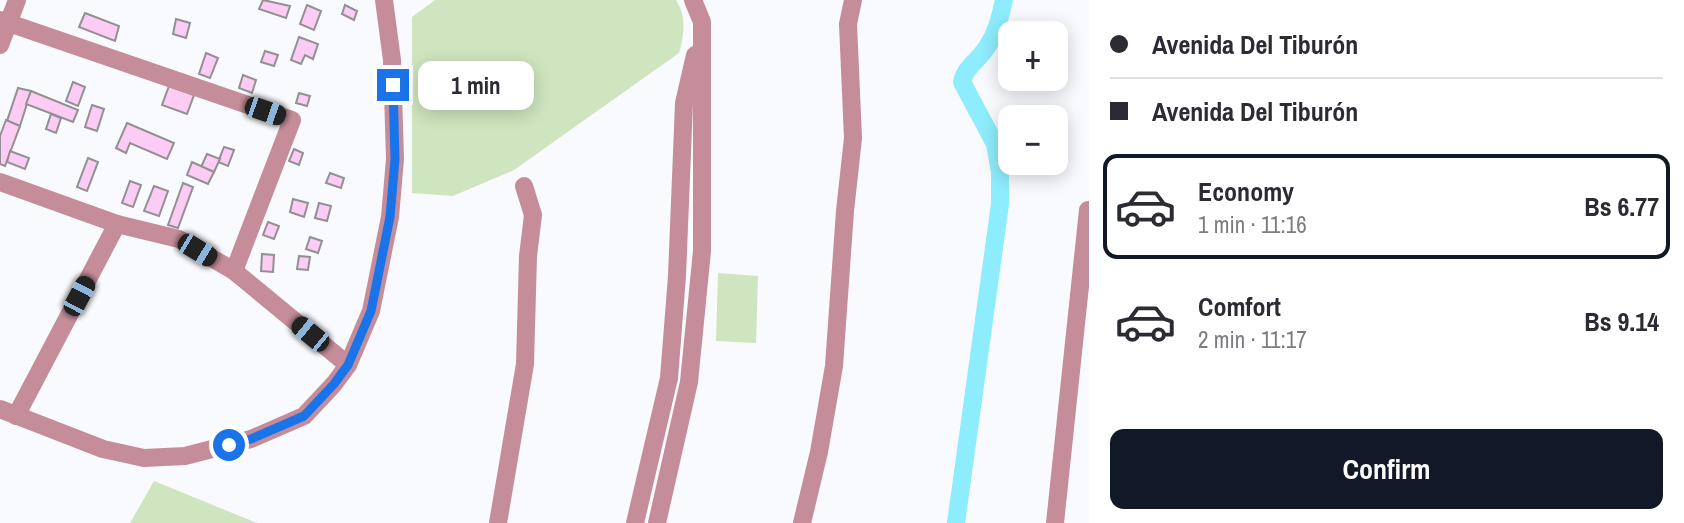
<!DOCTYPE html>
<html lang="en">
<head>
<meta charset="utf-8">
<style>
  body { margin:0; font-family:"Archivo Narrow",sans-serif; background:#f7f7f7; color:#2b2b33; height:100vh; display:flex; flex-direction:column; font-size:26px; white-space:nowrap }
  * { box-sizing:border-box; margin:0 }
  p { font-size:23px; color:#7c7c81 }
  .icon { flex:none; width:38px; height:38px; fill:none; stroke:currentColor; stroke-width:2; stroke-linecap:round; stroke-linejoin:round }
  .map { position:relative; flex:1; overflow:hidden }
  .side { display:flex; flex-direction:column; background:#fff; width:595px }
  .side>* { flex:none }
  .hud { display:grid; align-content:center; height:154px; padding:0 21px; background:#fff }
  .fabs { position:absolute; left:998px; top:21px; display:grid; gap:14px }
  .fabs a { display:grid; place-items:center; width:70px; height:70px; border-radius:14px; background:#fff; box-shadow:0 4px 18px #0003; font-size:35px }
  .end { position:absolute; width:32px; height:32px; margin:-16px; border:9px solid #1a73e8; background:#fff; box-shadow:0 0 0 4px #fff }
  .from { border-radius:50% }
  .bubble { position:absolute; height:49px; border-radius:14px; background:#fff; box-shadow:0 4px 18px #0003; font-size:23px; font-weight:800; line-height:49px; text-align:center }
  .car { position:absolute; width:21px; height:42px; margin:-21px -10px; border-radius:9px; box-shadow:0 0 5px 2px #0007; background:linear-gradient(#222 24%,#8ab4d8 0 40%,#222 0 76%,#8ab4d8 0 86%,#222 0) }
  .hud b { display:flex; align-items:center; gap:24px; height:66px; font-size:26px }
  .hud b+b { border-top:2px solid #e1e1e2 }
  .hud i { width:18px; height:18px; background:#2b2b33 }
  ul { padding:0; list-style:none }
  li { display:flex; align-items:center; gap:21px; height:105px; margin:0 14px 10px; padding:0 7px; border:4px solid transparent; border-radius:14px }
  li div { flex:1 }
  li b { display:block; font-size:26px }
  li em { font-style:normal; font-weight:800 }
  li.selected { border-color:#111827 }
  li>.icon { width:63px; height:63px; stroke-width:1.5 }
  .button { display:flex; gap:14px; margin-top:auto; padding:14px 21px }
  .button a { flex:1; height:80px; border-radius:14px; background:#111827; color:#fff; font-size:28px; font-weight:800; line-height:80px; text-align:center }
  main { display:flex; flex:1; min-height:0 }
  .map>svg:first-child { display:block }
  .green { fill:#cee5bf }
  .lines { fill:none; stroke-linecap:round; stroke-linejoin:round }
  .canal { stroke:#8eedfc; stroke-width:18 }
  .building { fill:#fcccf4; stroke:#929092; stroke-width:2 }
  .minor { stroke:#c48d99; stroke-width:18 }
  .route { stroke:#1a73e8; stroke-width:9 }
</style>
</head>
<body>
<main>
<div class="map">
<svg width="1089" height="523" viewBox="0 0 1089 523">
  <rect width="100%" height="100%" fill="#f9fafd"/>
  <!-- green -->
  <g class="green">
    <path d="M435,0H676C687,17 684,35 679,53L514,170L453,196L412,193V17Z"/>
    <path d="M718,273L758,276L756,343L716,341Z"/>
    <path d="M154,481L257,523H130Z"/>
  </g>
  <g class="lines">
    <!-- canal -->
    <path class="canal" d="M956,523L1000,204V172L995,144L962,82C965,67 979,60 987,47C997,32 1000,17 1004,0"/>
  </g>
  <!-- building -->
  <g class="building">
    <path d="M263,0L290,6L286,18L259,9Z"/>
    <path d="M307,5L321,11L314,30L300,24Z"/>
    <path d="M345,5L357,11L354,20L342,14Z"/>
    <path d="M85,13L119,26L115,41L79,27Z"/>
    <path d="M176,19L190,23L186,38L173,34Z"/>
    <path d="M299,37L318,44L313,59L305,55L301,64L291,60Z"/>
    <path d="M265,51L278,55L274,66L261,62Z"/>
    <path d="M206,53L218,58L210,78L199,74Z"/>
    <path d="M243,75L256,80L252,93L239,88Z"/>
    <path d="M73,82L85,87L78,106L66,101Z"/>
    <path d="M169,86L194,95L187,114L162,105Z"/>
    <path d="M18,88L31,91L20,126L7,121Z"/>
    <path d="M31,91L78,110L73,122L26,104Z"/>
    <path d="M299,93L310,96L307,106L296,103Z"/>
    <path d="M92,105L104,109L97,131L85,127Z"/>
    <path d="M51,114L61,118L56,133L46,129Z"/>
    <path d="M6,120L20,126L5,166L0,164V136Z"/>
    <path d="M127,123L174,143L167,159L130,143L126,153L116,148Z"/>
    <path d="M224,147L234,150L228,166L218,162Z"/>
    <path d="M294,149L303,153L299,165L289,161Z"/>
    <path d="M10,151L29,158L25,169L7,162Z"/>
    <path d="M207,154L220,159L214,172L201,167Z"/>
    <path d="M88,158L98,162L87,191L77,187Z"/>
    <path d="M192,162L214,172L208,184L187,175Z"/>
    <path d="M330,173L344,178L341,188L326,183Z"/>
    <path d="M130,181L141,185L133,207L122,203Z"/>
    <path d="M183,183L193,187L178,228L168,225Z"/>
    <path d="M154,186L168,191L159,216L144,211Z"/>
    <path d="M293,199L308,203L304,217L290,212Z"/>
    <path d="M319,203L331,206L327,221L315,218Z"/>
    <path d="M268,222L279,226L274,239L263,235Z"/>
    <path d="M310,237L322,241L318,253L306,249Z"/>
    <path d="M262,254L274,255L273,272L261,271Z"/>
    <path d="M299,256L310,257L308,270L297,269Z"/>
  </g>
  <g class="lines">
    <!-- minor -->
    <g class="minor">
      <path d="M0,20L292,120L234,271"/>
      <path d="M0,45L17,0"/>
      <path d="M0,182L117,224L179,239L234,271L348,365"/>
      <path d="M0,409L103,449L144,458L185,456L251,439L304,416L334,384L348,365L371,311L390,217L395,159L392,60L384,0"/>
      <path d="M16,416L117,224"/>
      <path d="M498,523L525,364L528,256L533,215L524,186"/>
      <path d="M635,523L669,378L677,276L684,103L695,55"/>
      <path d="M657,523L689,382L702,251V22L693,0"/>
      <path d="M802,523L819,452L834,366L845,211L853,138L848,24L853,0"/>
      <path d="M1055,523L1088,210"/>
    </g>
  </g>
  <g class="lines">
    <!-- route -->
    <path class="route" d="M229,445L251,439L304,416L334,384L348,365L371,311L390,217L395,159L393,85"/>
  </g>
</svg>
<div class="fabs">
<a>+</a>
<a>−</a>
</div>
<i class="end from" style="left:229px;top:445px"></i>
<i class="end" style="left:393px;top:85px"></i>
<div class="bubble" style="left:418px;top:61px;width:116px">1 min</div>
<i class="car" style="left:265px;top:111px;rotate:109deg"></i>
<i class="car" style="left:197px;top:250px;rotate:121deg"></i>
<i class="car" style="left:79px;top:296px;rotate:28deg"></i>
<i class="car" style="left:310px;top:334px;rotate:309deg"></i>
</div>
<section class="side">
<div class="hud">
<b><i class="from"></i>Avenida Del Tiburón</b>
<b><i></i>Avenida Del Tiburón</b>
</div>
<ul>
<li class="selected"><svg class="icon" aria-label="car" viewBox="0 0 24 24"><path d="M5 17H2v-5l4-1 3-4h7l3 4 3 1v5h-3M9 17h6M6 11h13"/><circle cx="7" cy="17" r="2"/><circle cx="17" cy="17" r="2"/></svg><div><b>Economy</b><p>1 min · 11:16</p></div><em>Bs 6.77</em></li>
<li><svg class="icon" aria-label="car" viewBox="0 0 24 24"><path d="M5 17H2v-5l4-1 3-4h7l3 4 3 1v5h-3M9 17h6M6 11h13"/><circle cx="7" cy="17" r="2"/><circle cx="17" cy="17" r="2"/></svg><div><b>Comfort</b><p>2 min · 11:17</p></div><em>Bs 9.14</em></li>
</ul>
<div class="button"><a>Confirm</a></div>
</section>
</main>
</body>
</html>
